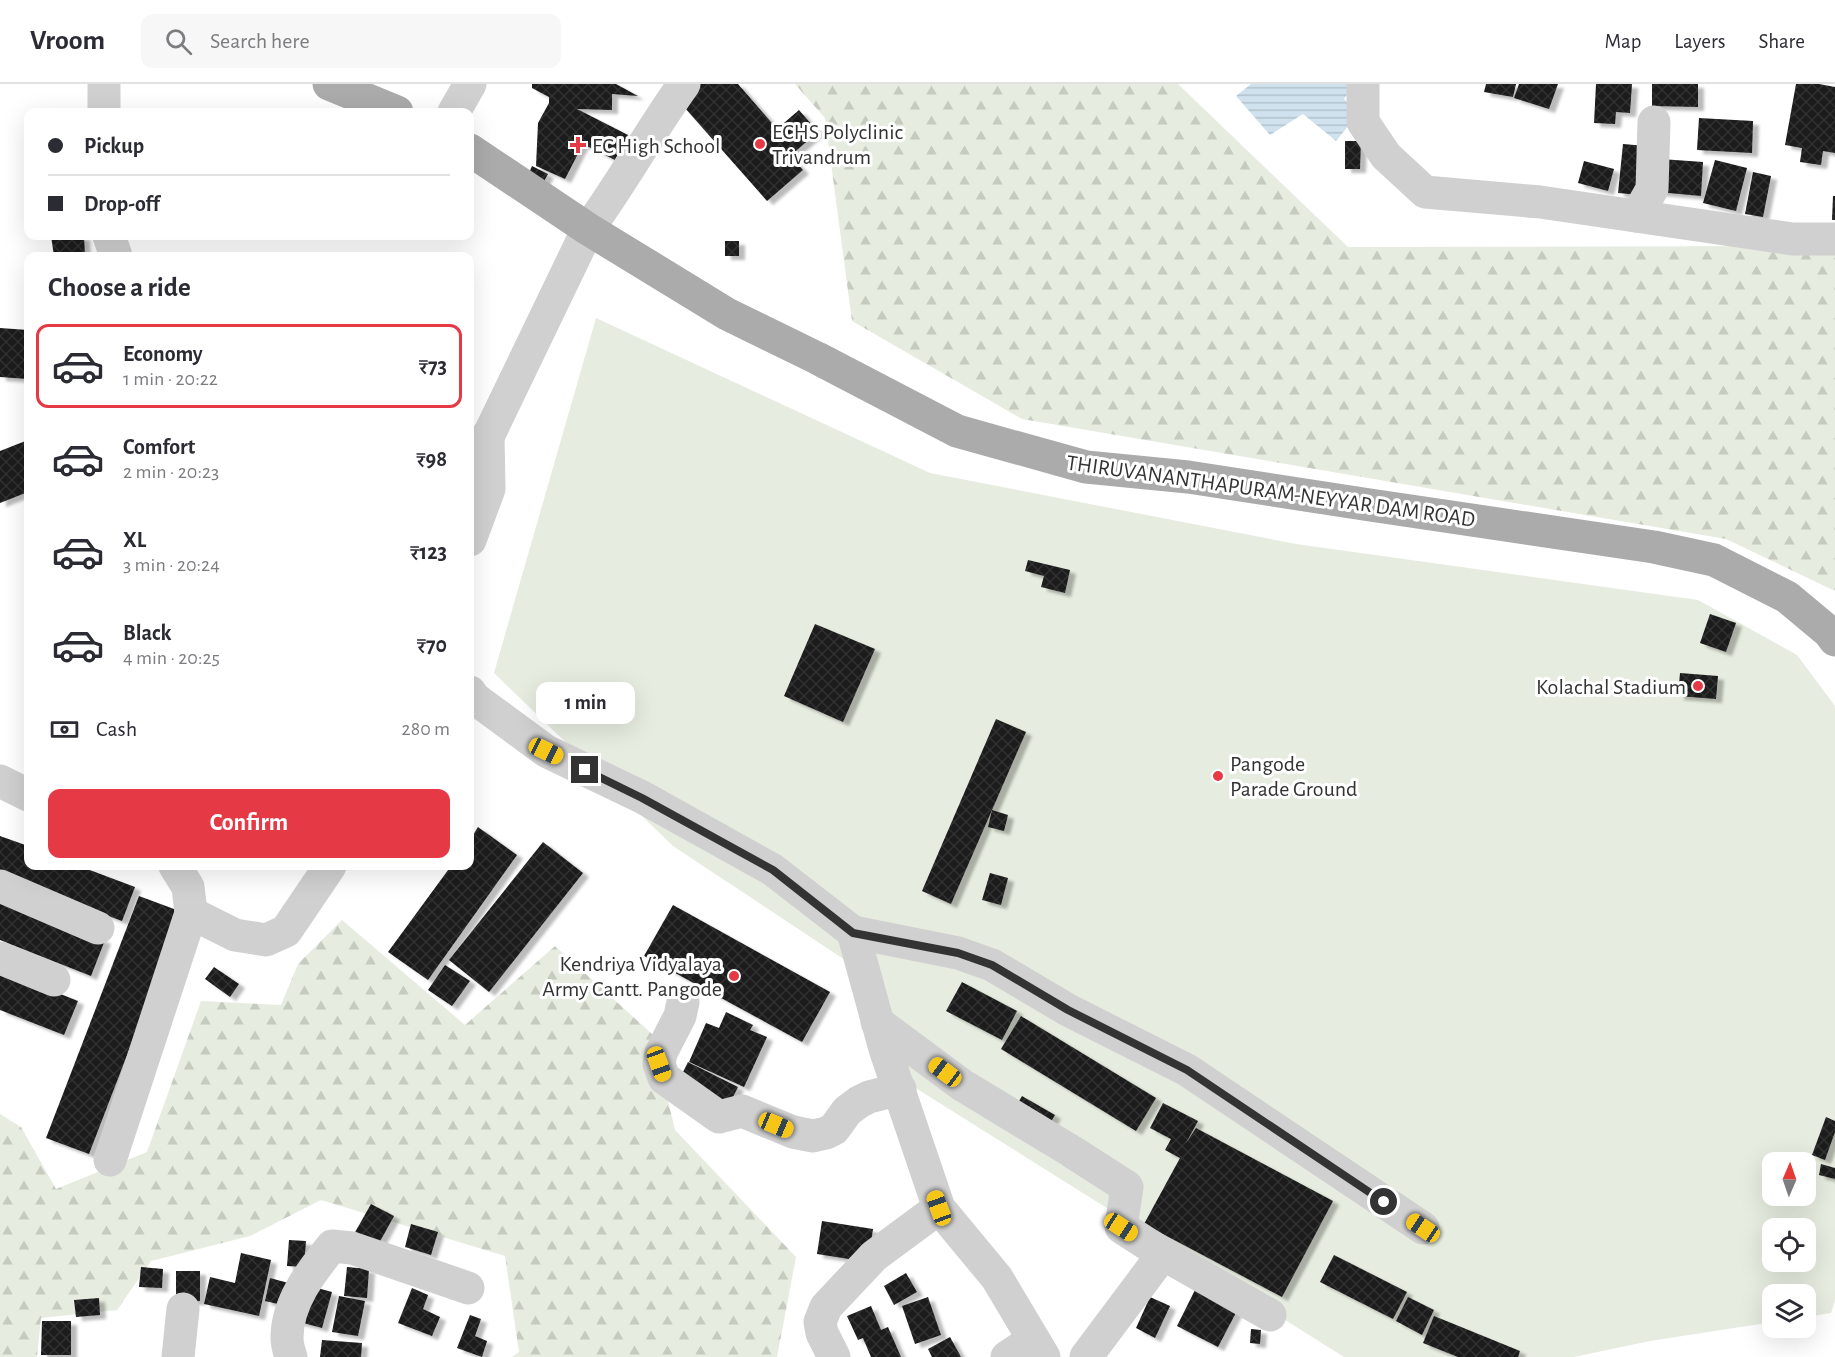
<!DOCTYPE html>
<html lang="en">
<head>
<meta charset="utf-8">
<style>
  body { margin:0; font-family:"Alegreya Sans",sans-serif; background:#f7f7f7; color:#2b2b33; height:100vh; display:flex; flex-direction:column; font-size:22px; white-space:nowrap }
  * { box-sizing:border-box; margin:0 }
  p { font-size:20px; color:#7c7c81 }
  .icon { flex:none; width:33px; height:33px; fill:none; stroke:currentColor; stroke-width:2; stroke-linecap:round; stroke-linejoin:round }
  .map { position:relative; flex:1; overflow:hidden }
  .drawer { position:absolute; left:24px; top:168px; width:450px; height:618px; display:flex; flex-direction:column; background:#fff; border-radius:12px; box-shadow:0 6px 24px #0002 }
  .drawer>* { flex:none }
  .top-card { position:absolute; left:24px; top:24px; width:450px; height:132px; border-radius:12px; box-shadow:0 6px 24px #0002; display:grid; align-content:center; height:132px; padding:0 24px; background:#fff }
  .needle { width:39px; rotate:2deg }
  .buttons { position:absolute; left:1762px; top:1068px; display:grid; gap:12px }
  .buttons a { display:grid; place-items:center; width:54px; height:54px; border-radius:12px; background:#fff; box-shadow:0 6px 24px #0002; font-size:30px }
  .end { position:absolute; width:27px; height:27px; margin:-14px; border:8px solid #333; background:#fff; box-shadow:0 0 0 3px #fff }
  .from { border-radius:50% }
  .bubble { position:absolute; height:42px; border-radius:12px; background:#fff; box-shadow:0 6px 24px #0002; font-size:20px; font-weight:700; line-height:42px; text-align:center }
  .car { position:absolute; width:18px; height:36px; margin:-18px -9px; border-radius:8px; box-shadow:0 0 4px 2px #0007; background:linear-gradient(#f5c518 24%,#345 0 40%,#f5c518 0 76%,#345 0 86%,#f5c518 0) }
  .top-card b { display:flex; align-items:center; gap:21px; height:57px; font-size:22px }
  .top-card b+b { border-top:2px solid #e1e1e2 }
  .top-card i { width:15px; height:15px; background:#2b2b33 }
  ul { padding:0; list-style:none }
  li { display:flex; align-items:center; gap:18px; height:84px; margin:0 12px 9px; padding:0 12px; border:3px solid transparent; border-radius:12px }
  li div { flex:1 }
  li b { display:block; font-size:22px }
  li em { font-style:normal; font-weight:700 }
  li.current { border-color:#e63946 }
  li>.icon { width:54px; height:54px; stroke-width:1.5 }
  h2 { padding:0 24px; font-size:27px; line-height:72px }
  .pay { display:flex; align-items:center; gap:15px; height:66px; padding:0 24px; font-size:22px }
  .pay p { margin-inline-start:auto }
  .primary-button { display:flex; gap:12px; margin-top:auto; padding:12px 24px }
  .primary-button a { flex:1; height:69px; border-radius:12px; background:#e63946; color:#fff; font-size:24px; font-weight:700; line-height:69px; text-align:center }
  header { display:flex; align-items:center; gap:36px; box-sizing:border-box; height:84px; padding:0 30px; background:#fff; border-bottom:2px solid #e1e1e2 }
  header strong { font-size:28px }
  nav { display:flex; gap:33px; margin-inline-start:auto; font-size:21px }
  .search { width:420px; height:54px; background:#f7f7f7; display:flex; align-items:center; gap:15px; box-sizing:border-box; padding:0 21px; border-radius:12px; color:#7c7c81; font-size:22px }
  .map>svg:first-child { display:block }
  .forest { fill:url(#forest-firs) }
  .park { fill:#e6ecdf; fill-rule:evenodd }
  .water { fill:url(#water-rules) }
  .building { fill:url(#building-cross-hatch); filter:url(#shadow) }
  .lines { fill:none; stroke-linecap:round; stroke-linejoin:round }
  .minor { stroke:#d0d0d0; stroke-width:33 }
  .major { stroke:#ababab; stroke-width:33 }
  .route { stroke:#333; stroke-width:8 }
  .poi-dot { fill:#e63946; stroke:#fff; stroke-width:2 }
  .labels { text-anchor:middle; stroke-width:6; stroke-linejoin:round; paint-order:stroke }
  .poi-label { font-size:22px; fill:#333; stroke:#fff; text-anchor:start }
  .street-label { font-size:22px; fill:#333; stroke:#fff }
</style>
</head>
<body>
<header>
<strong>Vroom</strong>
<div class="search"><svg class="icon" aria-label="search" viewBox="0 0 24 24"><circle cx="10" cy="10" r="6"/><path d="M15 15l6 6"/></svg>Search here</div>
<nav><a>Map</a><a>Layers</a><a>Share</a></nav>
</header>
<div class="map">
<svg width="1835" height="1273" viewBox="0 0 1835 1273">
  <defs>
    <pattern id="forest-firs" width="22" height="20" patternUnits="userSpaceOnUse" patternTransform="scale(1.5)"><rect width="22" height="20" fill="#e6ecdf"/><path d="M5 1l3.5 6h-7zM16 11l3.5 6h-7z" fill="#c6cbc0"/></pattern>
    <pattern id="water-rules" width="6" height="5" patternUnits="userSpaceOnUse" patternTransform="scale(1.5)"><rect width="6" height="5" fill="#cfe2ee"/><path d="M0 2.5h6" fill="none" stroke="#b2c2cd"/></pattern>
    <pattern id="building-cross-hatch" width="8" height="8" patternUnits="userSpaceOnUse" patternTransform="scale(1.5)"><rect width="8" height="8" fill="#1a1a1a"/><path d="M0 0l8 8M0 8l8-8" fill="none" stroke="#333"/></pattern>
    <filter id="shadow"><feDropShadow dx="6" dy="4" stdDeviation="1.5" flood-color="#0004"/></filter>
  </defs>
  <rect width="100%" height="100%" fill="#fff"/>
  <!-- forest -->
  <g class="forest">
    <path d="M795,0H1178L1348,163L1835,162V507L1726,455L1022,335L852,237L825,34Z"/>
    <path d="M342,836L465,941L555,862L652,950L675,1046L796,1173L777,1273H512L519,1268L505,1172L321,1116L250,1152L151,1177L117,1226L41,1234L37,1273H0V1030L21,1043L56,1105L147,1068L201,917L281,921L298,880Z"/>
  </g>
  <!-- park -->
  <path class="park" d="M596,234L930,389L1296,460L1698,516L1797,571L1835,622V1217L1831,1229L1806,1233V1210H1773V1238L1650,1257L1574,1273H1344L890,988L845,876L673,762L494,589ZM1773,1078H1806V1112H1773ZM1773,1144H1806V1178H1773Z"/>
  <!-- water -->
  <path class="water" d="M1251,0H1355L1344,15L1358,30L1336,57L1303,30L1270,51L1236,12Z"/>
  <!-- building -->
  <g class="building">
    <path d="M532,0H616L638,12L612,10V26L577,25L628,51L615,76L583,60L565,95L536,82L538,39L549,19V13L532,4Z"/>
    <path d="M694,0H738L777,45L799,26L818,48L790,72L803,86L767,117L677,15Z"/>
    <path d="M1486,0H1516L1513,13L1484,8Z"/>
    <path d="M1519,0H1558L1549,25L1514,14Z"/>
    <path d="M1596,0H1632L1630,29L1616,28L1615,40L1594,39Z"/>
    <path d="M1652,0H1698V23L1652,22Z"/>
    <path d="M1796,0H1819L1835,3V69L1823,67L1821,81L1800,78L1802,64L1785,61Z"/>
    <path d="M1699,34L1753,37L1752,69L1697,66Z"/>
    <path d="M1345,57H1361L1360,85H1345Z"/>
    <path d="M1623,60L1646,62L1641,111L1618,109Z"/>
    <path d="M1661,75L1703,78L1701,112L1658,108Z"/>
    <path d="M1715,76L1747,84L1736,127L1703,119Z"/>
    <path d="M1584,77L1614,85L1608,107L1578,99Z"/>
    <path d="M532,82L548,90L543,99L528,91Z"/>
    <path d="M1753,88L1771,92L1763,133L1745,130Z"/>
    <path d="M1833,112H1835V136H1832Z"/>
    <path d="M51,152H84L85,172H54Z"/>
    <rect x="725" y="157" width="14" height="15"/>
    <path d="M0,244L28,246V295L0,293Z"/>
    <path d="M28,356V408L0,419V367Z"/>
    <path d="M1028,476L1070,486L1065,509L1041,503L1044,492L1025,487Z"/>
    <path d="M1710,530L1736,539L1726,568L1700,559Z"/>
    <path d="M815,540L875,565L843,638L784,612Z"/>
    <path d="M1680,589L1718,592L1716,615L1678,612Z"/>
    <path d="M996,635L1026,648L951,820L922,807Z"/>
    <path d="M992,726L1008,731L1004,747L988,743Z"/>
    <path d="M478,743L517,771L428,896L388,868L451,782H470V756Z"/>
    <path d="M0,752L28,762V782H79L135,803L122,837L0,791Z"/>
    <path d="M543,758L583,789L489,908L449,876Z"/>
    <path d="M990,789L1008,794L1001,821L982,816Z"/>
    <path d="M139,812L182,828L89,1070L46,1054Z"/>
    <path d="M0,814L105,856L91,892L0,856Z"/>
    <path d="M673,821L830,908L802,958L644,872Z"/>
    <path d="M445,881L470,897L452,922L428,906Z"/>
    <path d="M214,883L239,900L230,913L205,895Z"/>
    <path d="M0,886L78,917L64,951L0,926Z"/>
    <path d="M962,898L1017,927L1002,956L946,927Z"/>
    <path d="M726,928L753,941L750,946L767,953L744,1003L689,978L706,939L719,944Z"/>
    <path d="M1021,932L1156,1014L1136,1047L1001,965Z"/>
    <path d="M688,978L738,1003L728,1023L678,998Z"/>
    <path d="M1022,1012L1055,1031L1048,1043L1015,1024Z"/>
    <path d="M1163,1019L1198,1037L1186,1059L1196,1044L1333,1117L1282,1213L1144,1140L1180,1074L1165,1066L1171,1055L1150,1044Z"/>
    <path d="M1826,1033L1835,1037V1048L1825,1076L1812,1071Z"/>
    <path d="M1821,1080L1835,1084V1095L1819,1091Z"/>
    <path d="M371,1120L394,1132L377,1163L354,1150Z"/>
    <path d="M822,1137L873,1145L868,1178L817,1170Z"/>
    <path d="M411,1140L438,1148L431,1171L405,1163Z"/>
    <path d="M289,1156L306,1157L304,1183L287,1182Z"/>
    <path d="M241,1169L271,1176L259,1232L204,1220L210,1193L235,1199Z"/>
    <path d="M1334,1171L1407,1208L1393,1235L1320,1198Z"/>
    <path d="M141,1183L163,1185L162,1204L139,1203Z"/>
    <path d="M347,1183L369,1185L367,1214L344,1212Z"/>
    <path d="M176,1187H200V1217L176,1218Z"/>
    <path d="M906,1189L917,1208L894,1221L884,1202Z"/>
    <path d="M270,1194L292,1200L287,1222L265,1217Z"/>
    <path d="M1198,1200L1240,1221L1218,1263L1177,1242Z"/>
    <path d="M306,1201L332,1208L322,1244L296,1237Z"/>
    <path d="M412,1204L428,1211L423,1225L440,1233L432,1252L398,1239Z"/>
    <path d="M339,1212L365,1217L358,1252L332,1248Z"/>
    <path d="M928,1213L941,1251L915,1260L902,1222Z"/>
    <path d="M1150,1213L1170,1222L1155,1254L1136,1244Z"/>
    <path d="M1408,1213L1434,1226L1422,1251L1396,1237Z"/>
    <path d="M99,1214L100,1231L76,1233L74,1216Z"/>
    <path d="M871,1222L881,1246L888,1243L901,1273H871L863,1254L858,1256L847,1232Z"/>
    <path d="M470,1231L481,1235L475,1252L487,1257L482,1273L457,1264Z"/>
    <path d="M1434,1232L1520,1267L1518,1273H1458L1423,1259Z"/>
    <path d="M42,1237H71V1271H41Z"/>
    <path d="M1251,1245L1261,1246L1260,1260L1250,1259Z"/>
    <path d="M950,1253L961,1273H932L928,1265Z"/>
    <path d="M322,1256L362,1259L361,1273H320Z"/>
  </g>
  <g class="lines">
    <!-- minor -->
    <g class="minor">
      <path d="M104,0V28"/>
      <path d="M1363,0V38L1386,72L1425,108L1540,118L1793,155H1835"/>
      <path d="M454,28L470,0"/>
      <path d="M1637,132L1652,105L1654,38"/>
      <path d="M109,152L116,172"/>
      <path d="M470,376L483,363L588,145C622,99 650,47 684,0"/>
      <path d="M470,456L489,405L488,351"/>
      <path d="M470,608L474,614L546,667L642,713L773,786L853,848L885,965L939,1124L997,1194L1044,1273"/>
      <path d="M0,697L28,711"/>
      <path d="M0,802L98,844"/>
      <path d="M191,829L235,851L266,856L286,847L330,782"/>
      <path d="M853,848L958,869L992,881L1068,926L1187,986L1423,1144"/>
      <path d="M0,874L54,896"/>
      <path d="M683,918L680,932L661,969L659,980L664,994L719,1033L742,1027L793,1048L813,1052L826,1049L834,1045L847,1027L859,1018L869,1013L900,1005"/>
      <path d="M877,938L962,1001L1071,1067L1127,1103L1121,1143L1163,1170L1270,1231"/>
      <path d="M110,1076L191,829L188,803L175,782"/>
      <path d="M178,1273L183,1225"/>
      <path d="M291,1273C289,1267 287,1260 287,1254C287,1218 311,1188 332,1162L352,1164L468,1204"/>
      <path d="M834,1273L822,1249L820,1238L826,1223L874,1172L939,1124"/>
      <path d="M1007,1273L1033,1256"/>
      <path d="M1086,1273L1163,1170"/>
    </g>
    <!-- major -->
    <g class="major">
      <path d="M329,0L397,28"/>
      <path d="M470,66L588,145L727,230L817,274L957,347L1086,383L1188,393L1370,421L1654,463L1714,476L1787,513L1829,548L1835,556"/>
    </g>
  </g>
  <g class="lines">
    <!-- route -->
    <path class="route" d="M585,686L642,714L773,786L853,849L958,869L992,881L1068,926L1187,986L1384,1118"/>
  </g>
  <!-- markers -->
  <g class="poi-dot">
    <circle cx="760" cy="60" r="6"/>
    <path d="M575 52h6v6h6v6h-6v6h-6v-6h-6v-6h6z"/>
    <circle cx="1698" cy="602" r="6"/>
    <circle cx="1218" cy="692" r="6"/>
    <circle cx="734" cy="892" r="6"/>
  </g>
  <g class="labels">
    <!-- poi labels -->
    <g class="poi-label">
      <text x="772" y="55">ECHS Polyclinic<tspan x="772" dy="25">Trivandrum</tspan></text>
      <text x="592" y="69">EC High School</text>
      <text x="1686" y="610" text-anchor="end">Kolachal Stadium</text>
      <text x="1230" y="687">Pangode<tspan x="1230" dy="25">Parade Ground</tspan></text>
      <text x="722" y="887" text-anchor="end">Kendriya Vidyalaya<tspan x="722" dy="25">Army Cantt. Pangode</tspan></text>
    </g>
    <!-- street labels -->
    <g class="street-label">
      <text transform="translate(1271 406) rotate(8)" y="8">THIRUVANANTHAPURAM-NEYYAR DAM ROAD</text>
    </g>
  </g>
</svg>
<div class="buttons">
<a><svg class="needle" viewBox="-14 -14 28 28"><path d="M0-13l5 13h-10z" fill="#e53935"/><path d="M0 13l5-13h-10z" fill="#7c7c81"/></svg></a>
<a><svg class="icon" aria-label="locate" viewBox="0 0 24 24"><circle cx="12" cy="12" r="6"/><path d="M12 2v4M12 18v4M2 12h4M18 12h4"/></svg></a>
<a><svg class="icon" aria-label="layers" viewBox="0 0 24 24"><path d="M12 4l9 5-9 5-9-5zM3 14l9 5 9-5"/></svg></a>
</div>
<i class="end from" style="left:1384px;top:1118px"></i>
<i class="end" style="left:585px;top:686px"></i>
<div class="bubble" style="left:536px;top:598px;width:99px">1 min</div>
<i class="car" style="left:546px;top:667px;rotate:116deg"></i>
<i class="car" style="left:659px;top:980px;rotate:160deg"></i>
<i class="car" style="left:945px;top:988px;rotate:307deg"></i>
<i class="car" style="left:776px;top:1041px;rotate:113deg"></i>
<i class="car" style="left:939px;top:1124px;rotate:340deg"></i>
<i class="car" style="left:1121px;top:1143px;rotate:123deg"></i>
<i class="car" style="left:1423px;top:1144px;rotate:304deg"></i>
<div class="top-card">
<b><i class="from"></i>Pickup</b>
<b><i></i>Drop-off</b>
</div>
<section class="drawer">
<h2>Choose a ride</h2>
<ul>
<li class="current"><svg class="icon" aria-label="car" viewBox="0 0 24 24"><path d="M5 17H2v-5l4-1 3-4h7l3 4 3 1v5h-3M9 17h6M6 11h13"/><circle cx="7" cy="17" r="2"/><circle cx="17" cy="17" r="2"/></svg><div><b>Economy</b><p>1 min · 20:22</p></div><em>₹73</em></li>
<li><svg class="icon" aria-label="car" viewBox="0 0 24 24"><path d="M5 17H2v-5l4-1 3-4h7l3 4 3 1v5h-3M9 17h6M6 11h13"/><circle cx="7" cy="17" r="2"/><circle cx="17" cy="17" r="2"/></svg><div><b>Comfort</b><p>2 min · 20:23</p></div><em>₹98</em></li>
<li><svg class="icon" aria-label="car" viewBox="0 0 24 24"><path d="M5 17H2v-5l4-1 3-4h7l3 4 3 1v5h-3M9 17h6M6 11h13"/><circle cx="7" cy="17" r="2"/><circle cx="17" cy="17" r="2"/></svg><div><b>XL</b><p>3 min · 20:24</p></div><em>₹123</em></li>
<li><svg class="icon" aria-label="car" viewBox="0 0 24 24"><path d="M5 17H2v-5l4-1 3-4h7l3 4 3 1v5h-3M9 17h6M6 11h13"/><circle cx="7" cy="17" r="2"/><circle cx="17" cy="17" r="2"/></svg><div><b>Black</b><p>4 min · 20:25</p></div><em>₹70</em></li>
</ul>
<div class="pay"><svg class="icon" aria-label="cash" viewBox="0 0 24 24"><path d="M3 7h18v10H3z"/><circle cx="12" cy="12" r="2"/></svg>Cash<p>280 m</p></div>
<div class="primary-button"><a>Confirm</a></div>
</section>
</div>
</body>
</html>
